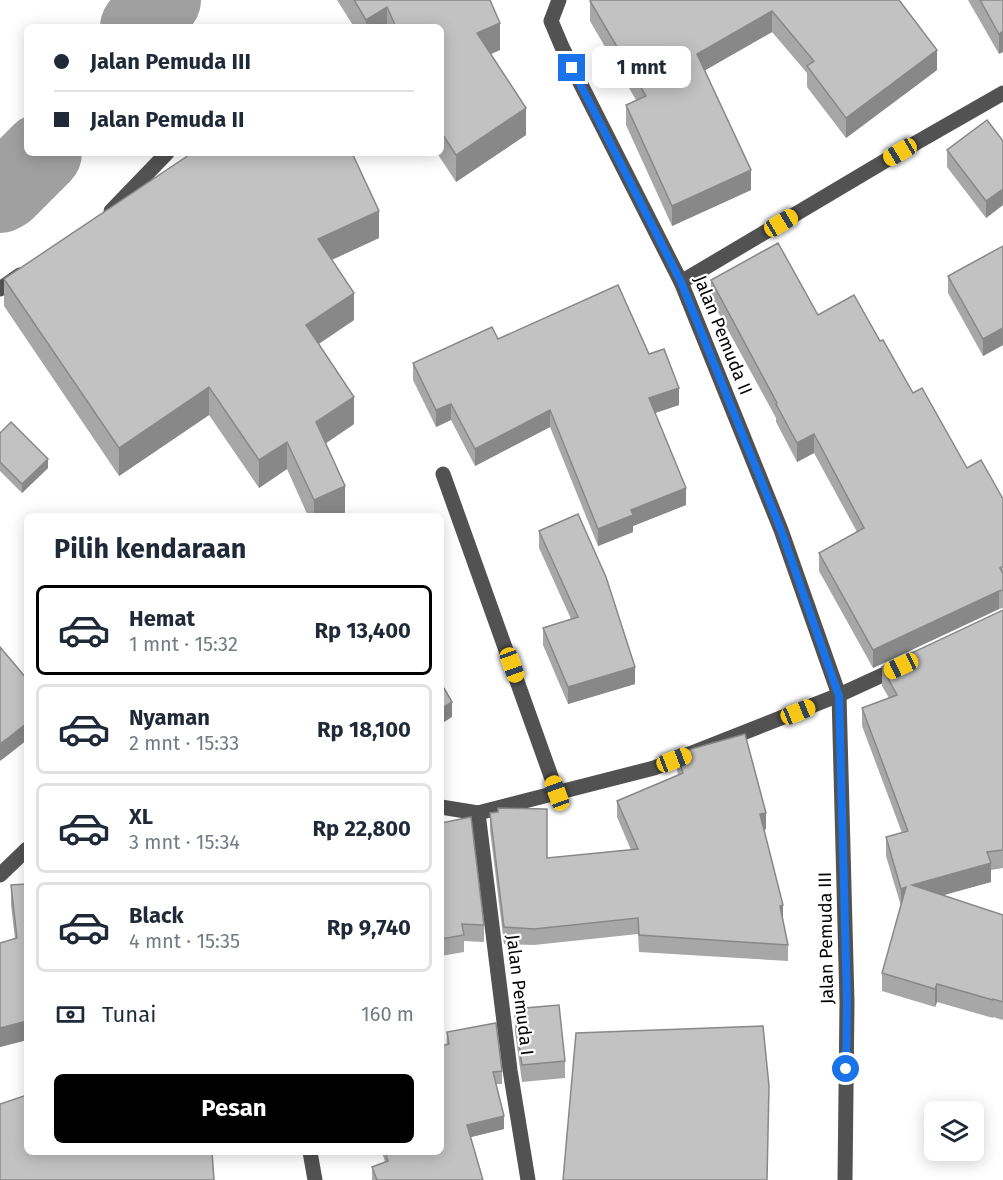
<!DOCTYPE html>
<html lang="id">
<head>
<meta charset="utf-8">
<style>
  body { margin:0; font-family:"Fira Sans",sans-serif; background:#f6f6f7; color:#1f2937; height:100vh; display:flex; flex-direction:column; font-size:22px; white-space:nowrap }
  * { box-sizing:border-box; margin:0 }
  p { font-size:20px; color:#747a83 }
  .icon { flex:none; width:33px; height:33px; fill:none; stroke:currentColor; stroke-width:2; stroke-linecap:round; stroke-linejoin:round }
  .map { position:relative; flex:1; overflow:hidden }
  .panel { position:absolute; left:24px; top:513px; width:420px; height:642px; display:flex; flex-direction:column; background:#fff; border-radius:9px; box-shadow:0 3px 15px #0003 }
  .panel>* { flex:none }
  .hud { position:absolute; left:24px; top:24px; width:420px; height:132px; border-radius:9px; box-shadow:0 3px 15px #0003; display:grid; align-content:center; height:132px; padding:0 30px; background:#fff }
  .buttons { position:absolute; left:924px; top:1101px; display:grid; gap:12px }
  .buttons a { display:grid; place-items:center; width:60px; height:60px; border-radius:9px; background:#fff; box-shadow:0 3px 15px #0003; font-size:30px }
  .end { position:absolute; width:27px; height:27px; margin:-14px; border:8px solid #1a73e8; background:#fff; box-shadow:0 0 0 3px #fff }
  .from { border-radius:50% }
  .bubble { position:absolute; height:42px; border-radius:9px; background:#fff; box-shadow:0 3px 15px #0003; font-size:20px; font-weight:700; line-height:42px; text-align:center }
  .car { position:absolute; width:18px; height:36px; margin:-18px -9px; border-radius:8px; box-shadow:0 0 4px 2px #0007; background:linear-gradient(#f5c518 24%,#345 0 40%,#f5c518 0 76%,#345 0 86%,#f5c518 0) }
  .hud b { display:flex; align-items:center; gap:21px; height:57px; font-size:22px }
  .hud b+b { border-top:2px solid #e0e1e3 }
  .hud i { width:15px; height:15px; background:#1f2937 }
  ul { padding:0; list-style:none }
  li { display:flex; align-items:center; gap:18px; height:90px; margin:0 12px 9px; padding:0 18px; border:3px solid #e0e1e3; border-radius:9px }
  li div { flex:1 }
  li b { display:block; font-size:22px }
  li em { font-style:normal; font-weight:700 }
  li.current { border-color:#000 }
  li>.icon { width:54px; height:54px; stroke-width:1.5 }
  h2 { padding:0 30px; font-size:27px; line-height:72px }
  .pay { display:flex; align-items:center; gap:15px; height:66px; padding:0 30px; font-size:22px }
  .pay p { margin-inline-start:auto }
  .primary-button { display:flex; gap:12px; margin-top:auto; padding:12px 30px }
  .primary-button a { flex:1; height:69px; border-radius:9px; background:#000; color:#fff; font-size:24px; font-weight:700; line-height:69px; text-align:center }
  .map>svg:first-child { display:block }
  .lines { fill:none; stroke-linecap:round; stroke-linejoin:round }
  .river { stroke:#a0a0a0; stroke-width:80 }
  .minor { stroke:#525252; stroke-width:15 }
  .wall { fill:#a7a7a7 }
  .shaded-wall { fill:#888 }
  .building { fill:#c2c2c2; stroke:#888; stroke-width:1.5 }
  .route { stroke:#1a73e8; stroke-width:8 }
  .labels { text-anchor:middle; stroke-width:4.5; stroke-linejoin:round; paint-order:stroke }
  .street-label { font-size:18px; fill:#000; stroke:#fff }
</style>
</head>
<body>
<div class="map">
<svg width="1003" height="1180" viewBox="0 0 1003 1180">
  <rect width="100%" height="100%" fill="#fff"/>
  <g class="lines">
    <!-- river -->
    <g class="river">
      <path d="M140,27L161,0"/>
      <path d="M0,193L5,190L42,153"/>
    </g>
    <!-- minor -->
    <g class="minor">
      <path d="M559,0L551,21L562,47L681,282L781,530L839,695L847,1002L845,1180"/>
      <path d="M111,211L167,153"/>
      <path d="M681,282L900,152L1003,93"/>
      <path d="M0,289L20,275"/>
      <path d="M443,474L557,793"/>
      <path d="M441,807L478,813L654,768L839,695L900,667"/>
      <path d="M478,813L510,1070L528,1180"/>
      <path d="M0,875L27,849"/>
      <path d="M310,1152L315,1180"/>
    </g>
  </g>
  <!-- wall -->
  <g class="wall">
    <path d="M337,0H490L500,50L491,54L526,135L456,182L437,153H441V27H354Z"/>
    <path d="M899,0L937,70L846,138L807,87V73L772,32L705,70L751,190L672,226L626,125V105L636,100L590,21V1Z"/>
    <path d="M968,0H1003L999,54Z"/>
    <path d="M1003,141V205L986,218L947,167V150Z"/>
    <path d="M379,238L332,260L354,320L319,344L354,424L326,443L345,513L339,516H308L287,469L259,488L209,415L119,476L4,306V279Z"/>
    <path d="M1003,246V345L983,356L948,293V276Z"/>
    <path d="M711,280L818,315L880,341L913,393L967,468L1003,499V608L999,609L873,668L819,571V553L857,532L814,453L797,462L776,422V418L711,299Z"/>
    <path d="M498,339L649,354L679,405L655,413L686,505L633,526V532L598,546L550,427L475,466L451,420L436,427L413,380V363Z"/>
    <path d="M0,433L48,468L22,493L0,471Z"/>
    <path d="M539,531L635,684L568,704L543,645V628L571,619L539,548Z"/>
    <path d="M1003,610V868L991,870V882L942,895L1003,915V1020L993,1017V1018L937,1002L935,1007L882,991V973L901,906L886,856V837L902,833L862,726V708L889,698L882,686V667Z"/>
    <path d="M677,753L766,829L764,830L788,945V961L639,952L638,934L534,945L504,944L490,830V813L547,858L631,850L617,817V801L678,775L677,769Z"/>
    <path d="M441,823L484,925V942L464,941V952L441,956Z"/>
    <path d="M27,884V1040L0,1047L15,939L11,905V885Z"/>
    <path d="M515,1015L565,1061V1078L522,1082L515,1032Z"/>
    <path d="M447,1032L502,1071V1084H496L504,1129L471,1137L483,1180H372V1167L385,1162L382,1152H441Z"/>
  </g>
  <!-- shaded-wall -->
  <g class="shaded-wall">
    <path d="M387,7V27H366V20Z"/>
    <path d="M772,11V32L697,75V54Z"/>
    <path d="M500,23V50L477,60V33Z"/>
    <path d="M1003,31V52L999,54V34Z"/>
    <path d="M937,50V70L846,138V118Z"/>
    <path d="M526,108V135L456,182V155Z"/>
    <path d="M751,170V190L672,226V206Z"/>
    <path d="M1003,189V205L986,218V201Z"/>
    <path d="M379,211V238L318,266V239Z"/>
    <path d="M354,293V320L306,352V325Z"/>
    <path d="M1003,328V345L983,356V339Z"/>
    <path d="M209,387V415L119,476V448Z"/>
    <path d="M679,388V405L649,415V398Z"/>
    <path d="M354,397V424L316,450V422Z"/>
    <path d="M451,404V420L436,427V410Z"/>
    <path d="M550,410V427L475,466V449Z"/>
    <path d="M814,434V453L797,462V443Z"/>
    <path d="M287,442V469L259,488V460Z"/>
    <path d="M48,459V468L22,493V484Z"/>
    <path d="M345,486V513L339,516H314V500Z"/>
    <path d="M686,488V505L633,526V532L598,546V529L631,510Z"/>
    <path d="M999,591V609L873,668V650Z"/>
    <path d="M635,667V684L568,704V687Z"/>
    <path d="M452,702V717L441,724V709Z"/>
    <path d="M27,723V740L8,755L0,761V744Z"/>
    <path d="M766,813V829L760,831V814Z"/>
    <path d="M991,863V882L912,904V885Z"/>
    <path d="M906,887L901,907V889Z"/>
    <path d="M783,905V922L780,906Z"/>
    <path d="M937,984V1002L935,1007V989Z"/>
    <path d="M27,1021V1040L0,1047V1028Z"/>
    <path d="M504,1116V1129L467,1138V1125Z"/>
  </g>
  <!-- building -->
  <g class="building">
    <path d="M354,0H490L500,23L477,33L526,108L456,155L441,132V27H396L387,7L366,20Z"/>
    <path d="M591,0H899L937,50L846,118L807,66L814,61L772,11L697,54L751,170L672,206L626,105L646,96L590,1Z"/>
    <path d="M980,0H1003V31L999,34Z"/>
    <path d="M987,120L1003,141V189L986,201L947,150Z"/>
    <path d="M192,153H352L379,211L318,239L354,293L306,325L354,397L316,422L345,486L314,500L287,442L259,460L209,387L119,448L4,279Z"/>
    <path d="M778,243L818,315L854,295L880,341L883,340L913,393L922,388L967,468L981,460L1003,499V566L1000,568L1003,574V590L999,591L873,650L819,553L864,528L814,434L797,443L776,404L777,403L711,280Z"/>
    <path d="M1003,246V328L983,339L948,276Z"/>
    <path d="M618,285L649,354L664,349L679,388L649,398L686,488L631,510L633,515L598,529L550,410L475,449L451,404L436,410L413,363L492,327L498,339Z"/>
    <path d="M11,422L48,459L22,484L0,462V433Z"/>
    <path d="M578,514L606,577L635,667L568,687L543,628L578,617L539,531Z"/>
    <path d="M1003,610V850L987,852L991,863L912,885L1003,915V1002L993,999V1000L937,984L935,989L882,973L906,887L901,889L886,837L908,831L862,708L897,695L882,667Z"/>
    <path d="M0,647L27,679V723L8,738L0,744Z"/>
    <path d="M441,683L452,702L441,709Z"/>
    <path d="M745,734L766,813L760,814L783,905L780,906L788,945L639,935L638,918L534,929L504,927L490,813L498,812V808L547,809V858L638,849L617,801L683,773L677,753Z"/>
    <path d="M471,817L484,925L462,924L464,935L441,939V823Z"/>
    <path d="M27,884V1021L0,1028V943L17,938L11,885Z"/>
    <path d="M559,1005L565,1061L522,1065L515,1015L526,1013L525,1008Z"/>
    <path d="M496,1023L502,1071L493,1072L504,1116L467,1125L483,1180H377L372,1167L388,1161L385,1152H441V1046L449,1044L447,1032Z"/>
    <path d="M763,1026L769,1086L767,1180H563L576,1033Z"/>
    <path d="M27,1095V1152H212L214,1180H0V1104Z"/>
  </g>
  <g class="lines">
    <!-- route -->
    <path class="route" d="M572,68L681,282L781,530L839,696L847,1002L846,1069"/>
  </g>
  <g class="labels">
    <!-- street labels -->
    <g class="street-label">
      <text transform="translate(723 335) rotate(68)" y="6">Jalan Pemuda II</text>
      <text transform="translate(826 938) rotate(-91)" y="6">Jalan Pemuda III</text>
      <text transform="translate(520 995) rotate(83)" y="6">Jalan Pemuda I</text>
    </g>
  </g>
</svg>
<div class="buttons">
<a><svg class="icon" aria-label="layers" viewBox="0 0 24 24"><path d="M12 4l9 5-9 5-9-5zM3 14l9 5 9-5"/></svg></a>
</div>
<i class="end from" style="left:846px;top:1069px"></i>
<i class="end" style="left:572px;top:68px"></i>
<div class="bubble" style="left:592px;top:46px;width:99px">1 mnt</div>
<i class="car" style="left:900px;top:152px;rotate:239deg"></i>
<i class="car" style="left:781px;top:223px;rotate:59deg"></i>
<i class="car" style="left:512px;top:665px;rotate:160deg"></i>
<i class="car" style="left:901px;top:666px;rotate:245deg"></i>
<i class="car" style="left:798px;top:712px;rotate:68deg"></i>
<i class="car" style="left:674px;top:760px;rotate:69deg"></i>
<i class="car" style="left:557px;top:793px;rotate:340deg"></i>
<div class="hud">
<b><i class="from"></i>Jalan Pemuda III</b>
<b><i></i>Jalan Pemuda II</b>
</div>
<section class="panel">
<h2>Pilih kendaraan</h2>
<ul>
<li class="current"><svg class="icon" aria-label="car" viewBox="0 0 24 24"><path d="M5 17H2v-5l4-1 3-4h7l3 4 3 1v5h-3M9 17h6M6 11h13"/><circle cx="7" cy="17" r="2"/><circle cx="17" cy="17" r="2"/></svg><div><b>Hemat</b><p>1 mnt · 15:32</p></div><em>Rp 13,400</em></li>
<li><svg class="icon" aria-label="car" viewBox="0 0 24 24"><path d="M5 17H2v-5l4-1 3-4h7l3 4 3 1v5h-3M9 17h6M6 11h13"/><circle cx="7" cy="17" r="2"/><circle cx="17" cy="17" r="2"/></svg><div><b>Nyaman</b><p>2 mnt · 15:33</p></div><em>Rp 18,100</em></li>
<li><svg class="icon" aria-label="car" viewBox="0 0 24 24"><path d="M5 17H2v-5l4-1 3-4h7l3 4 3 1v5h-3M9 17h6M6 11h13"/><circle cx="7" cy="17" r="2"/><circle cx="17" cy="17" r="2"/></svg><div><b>XL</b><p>3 mnt · 15:34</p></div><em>Rp 22,800</em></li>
<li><svg class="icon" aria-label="car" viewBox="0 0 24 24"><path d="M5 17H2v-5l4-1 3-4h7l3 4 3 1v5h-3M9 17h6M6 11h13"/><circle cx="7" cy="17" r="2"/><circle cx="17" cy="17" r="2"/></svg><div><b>Black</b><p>4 mnt · 15:35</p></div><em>Rp 9,740</em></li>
</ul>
<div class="pay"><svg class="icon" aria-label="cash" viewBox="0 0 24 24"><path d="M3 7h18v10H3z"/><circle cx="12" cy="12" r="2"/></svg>Tunai<p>160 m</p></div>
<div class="primary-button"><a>Pesan</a></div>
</section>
</div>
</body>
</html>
